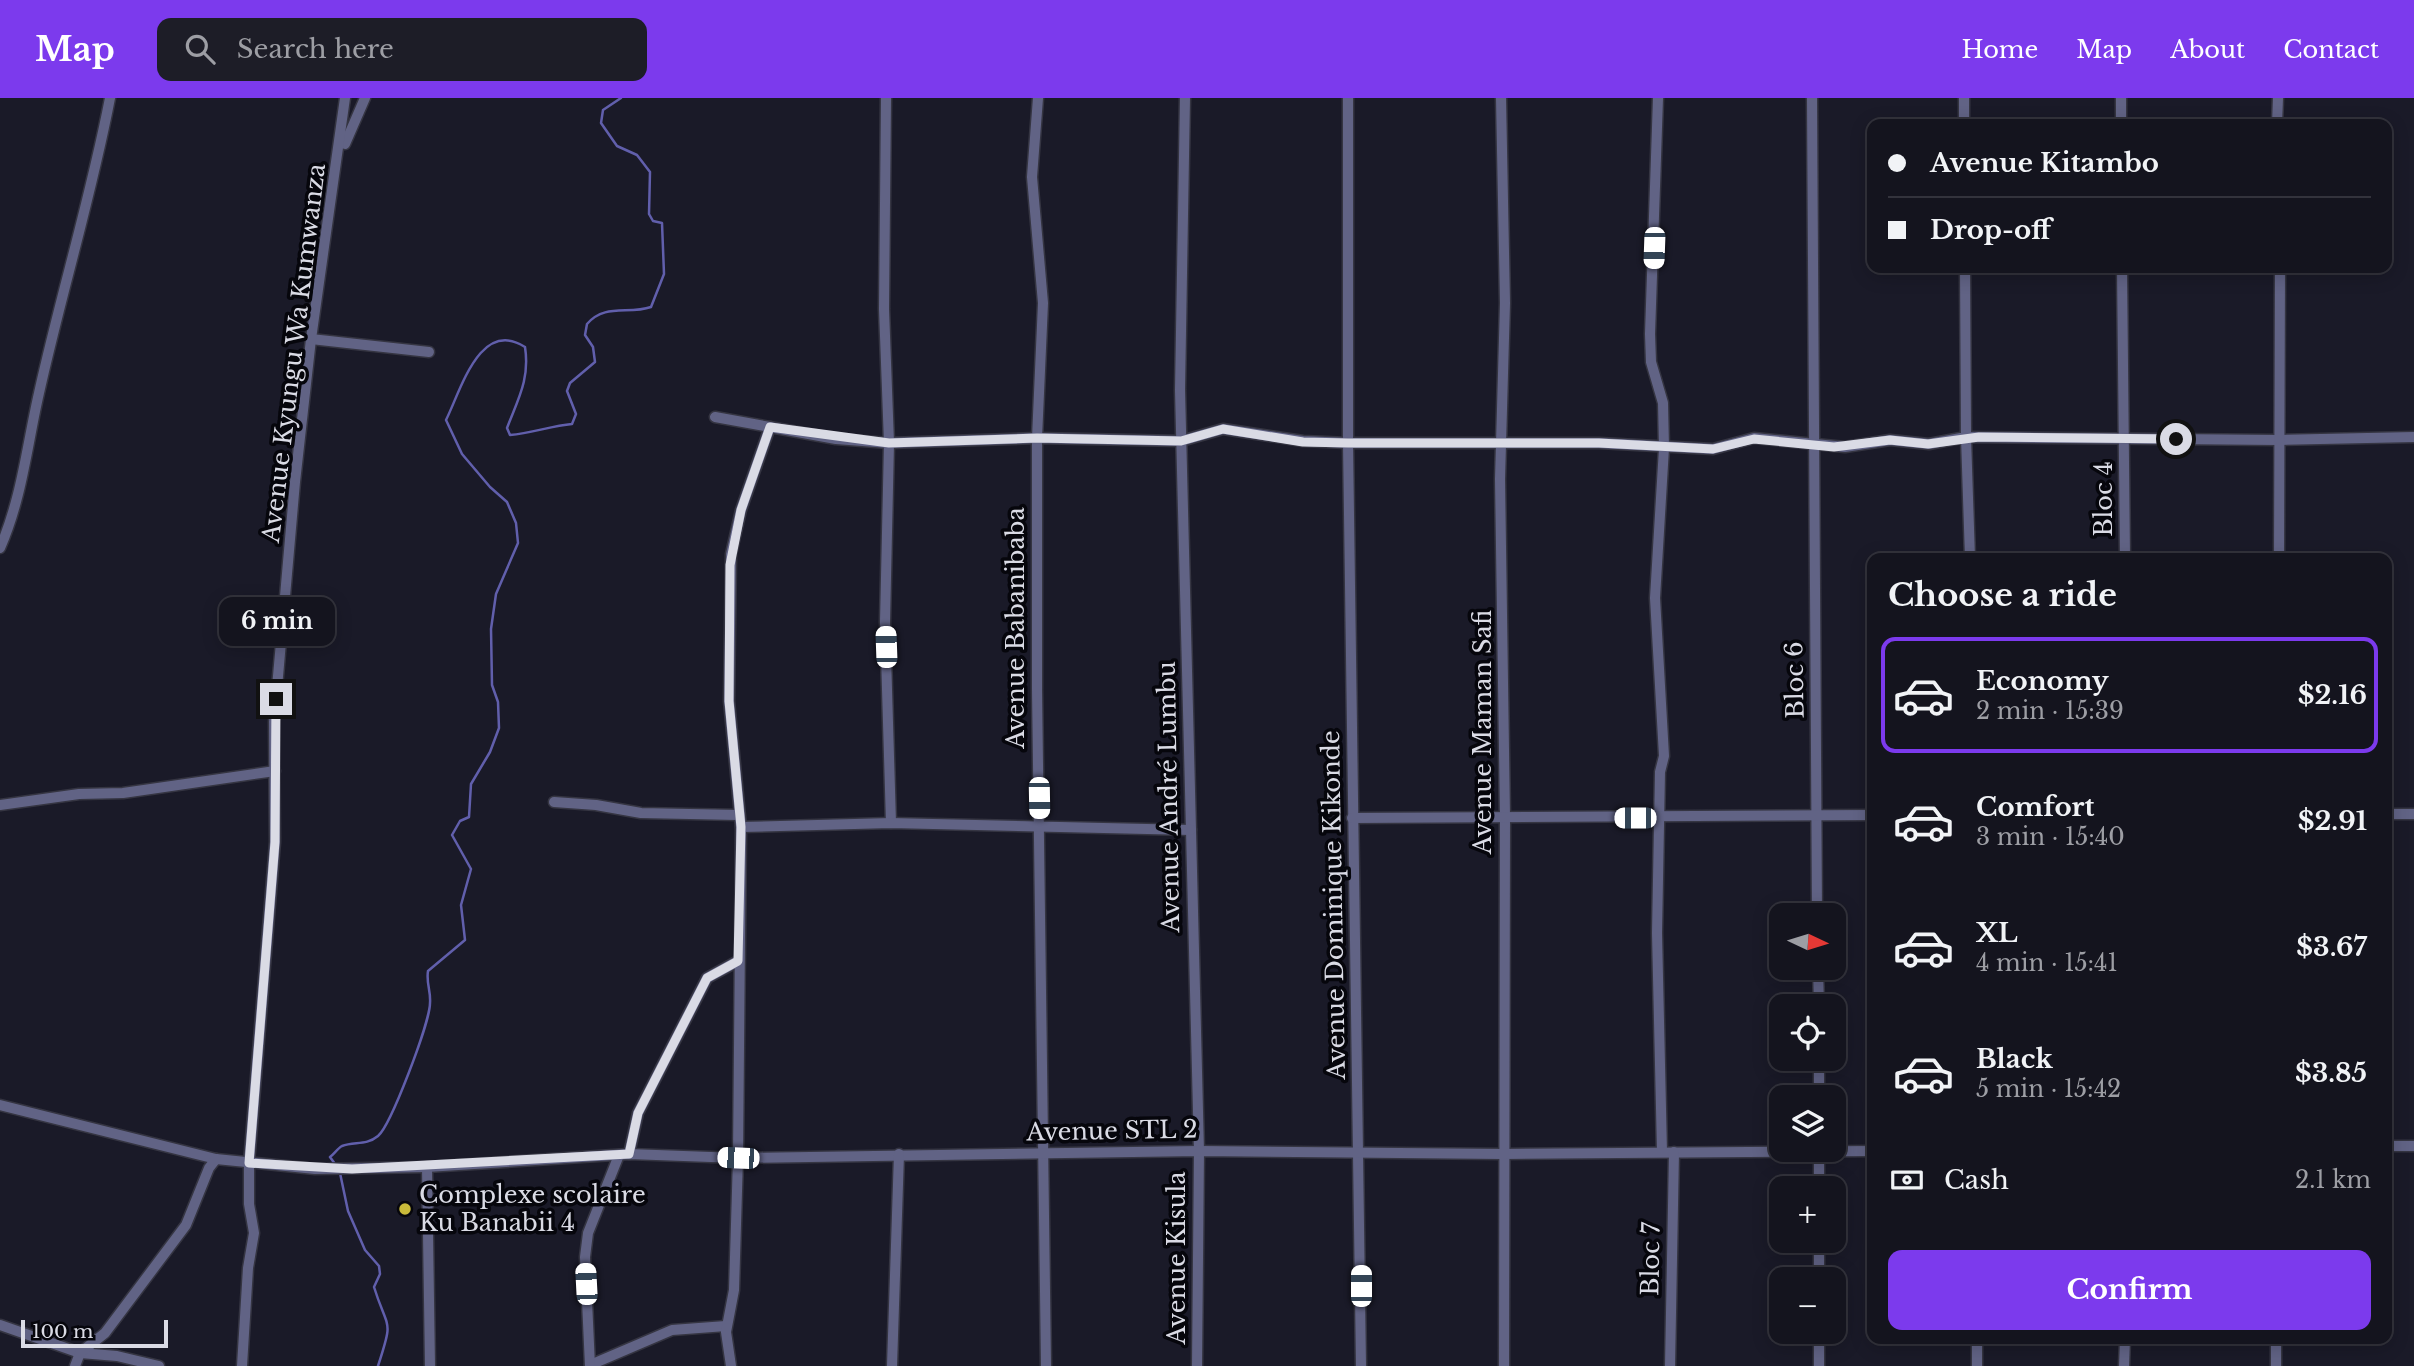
<!DOCTYPE html>
<html lang="en">
<head>
<meta charset="utf-8">
<style>
  body { margin:0; font-family:"Libre Baskerville",serif; background:#1d1d27; color:#f1f3f6; height:100vh; display:flex; flex-direction:column; font-size:26px; white-space:nowrap }
  * { box-sizing:border-box; margin:0 }
  p { font-size:23px; color:#9d9ea4 }
  .icon { flex:none; width:38px; height:38px; fill:none; stroke:currentColor; stroke-width:2; stroke-linecap:round; stroke-linejoin:round }
  .map { position:relative; flex:1; overflow:hidden }
  .details { position:absolute; left:1867px; top:455px; width:525px; height:791px; display:flex; flex-direction:column; background:#14141e; border-radius:14px; box-shadow:0 4px 18px #0003,0 0 0 2px #33333c }
  .details>* { flex:none }
  .top-card { position:absolute; left:1867px; top:21px; width:525px; height:154px; border-radius:14px; box-shadow:0 4px 18px #0003,0 0 0 2px #33333c; display:grid; align-content:center; height:154px; padding:0 21px; background:#14141e }
  .needle { width:46px; rotate:94deg }
  .fabs { position:absolute; left:1769px; top:805px; display:grid; gap:14px }
  .fabs a { display:grid; place-items:center; width:77px; height:77px; border-radius:14px; background:#14141e; box-shadow:0 4px 18px #0003,0 0 0 2px #33333c; font-size:35px }
  .scale { position:absolute; left:21px; bottom:18px; width:147px; box-sizing:border-box; padding-left:7px; border:4px solid #dadbe5; border-top:0; font-size:19px; line-height:24px; white-space:nowrap; color:#dadbe5; -webkit-text-stroke:5px #06060c; paint-order:stroke }
  .end { position:absolute; width:32px; height:32px; margin:-16px; border:9px solid #dadbe5; background:#111; box-shadow:0 0 0 4px #111 }
  .from { border-radius:50% }
  .bubble { position:absolute; height:49px; border-radius:14px; background:#14141e; box-shadow:0 4px 18px #0003,0 0 0 2px #33333c; font-size:23px; font-weight:700; line-height:49px; text-align:center }
  .car { position:absolute; width:21px; height:42px; margin:-21px -10px; border-radius:9px; box-shadow:0 0 5px 2px #0007; background:linear-gradient(#fff 24%,#345 0 40%,#fff 0 76%,#345 0 86%,#fff 0) }
  .top-card b { display:flex; align-items:center; gap:24px; height:66px; font-size:26px }
  .top-card b+b { border-top:2px solid #33333c }
  .top-card i { width:18px; height:18px; background:#f1f3f6 }
  ul { padding:0; list-style:none }
  li { display:flex; align-items:center; gap:21px; height:116px; margin:0 14px 10px; padding:0 7px; border:4px solid transparent; border-radius:14px }
  li div { flex:1 }
  li b { display:block; font-size:26px }
  li em { font-style:normal; font-weight:700 }
  li.on { border-color:#7c3aed }
  li>.icon { width:63px; height:63px; stroke-width:1.5 }
  h2 { padding:0 21px; font-size:32px; line-height:84px }
  .pay { display:flex; align-items:center; gap:18px; height:77px; padding:0 21px; font-size:26px }
  .pay p { margin-inline-start:auto }
  .action { display:flex; gap:14px; margin-top:auto; padding:14px 21px }
  .action a { flex:1; height:80px; border-radius:14px; background:#7c3aed; color:#fff; font-size:28px; font-weight:700; line-height:80px; text-align:center }
  header { display:flex; align-items:center; gap:42px; box-sizing:border-box; height:98px; padding:0 35px; background:#7c3aed; color:#fff }
  header strong { font-size:33px }
  nav { display:flex; gap:38px; margin-inline-start:auto; font-size:24px }
  .search { width:490px; height:63px; background:#1d1d27; display:flex; align-items:center; gap:18px; box-sizing:border-box; padding:0 24px; border-radius:14px; color:#9d9ea4; font-size:26px }
  .map>svg:first-child { display:block }
  .lines { fill:none; stroke-linecap:round; stroke-linejoin:round }
  .stream { stroke:#615fac; stroke-width:2.5 }
  .street-casing { stroke:#353542; stroke-width:13 }
  .street { stroke:#616385; stroke-width:10 }
  .route { stroke:#dadbe5; stroke-width:9 }
  .poi-dot { fill:#c9ba3a; stroke:#06060c; stroke-width:2.5 }
  .labels { text-anchor:middle; stroke-width:7; stroke-linejoin:round; paint-order:stroke }
  .street-label { font-size:24px; fill:#dadbe5; stroke:#06060c }
  .poi-label { font-size:24px; fill:#dadbe5; stroke:#06060c; text-anchor:start }
</style>
</head>
<body>
<header>
<strong>Map</strong>
<div class="search"><svg class="icon" aria-label="search" viewBox="0 0 24 24"><circle cx="10" cy="10" r="6"/><path d="M15 15l6 6"/></svg>Search here</div>
<nav><a>Home</a><a>Map</a><a>About</a><a>Contact</a></nav>
</header>
<div class="map">
<svg width="2414" height="1268" viewBox="0 0 2414 1268">
  <rect width="100%" height="100%" fill="#1a1a28"/>
  <g class="lines">
    <!-- stream -->
    <g class="stream">
      <path d="M335,1066L330,1059C334,1056 338,1050 342,1048C354,1043 366,1048 378,1038C391,1027 430,924 430,905C431,893 426,885 428,873L465,842L461,807L471,771L452,737L460,723L469,719L471,686L490,654L499,630L498,604L492,587L491,531L496,496L518,445L516,425L507,404L490,389L462,356L446,322C461,292 480,220 525,249C530,281 518,301 507,330L510,337C532,335 551,328 572,326L576,316L567,293L570,285L595,264L593,249L585,237L587,226C605,205 628,217 651,209L664,176L662,125L653,123L649,116L650,74L637,57L617,48L601,25L603,12L621,0"/>
      <path d="M340,1075L348,1113L365,1152L379,1168L380,1176L374,1189C388,1234 394,1219 378,1268"/>
    </g>
    <!-- street casing -->
    <g class="street-casing">
      <g id="street">
        <path d="M886,0L884,211L889,345L885,524L891,725"/>
        <path d="M1038,0L1032,79L1043,205L1037,340V591L1046,1268"/>
        <path d="M1185,0L1180,292L1199,1053L1197,1268"/>
        <path d="M1348,0V345L1361,1268"/>
        <path d="M1501,0L1505,205L1500,381L1505,719L1504,1268"/>
        <path d="M1658,0L1650,236L1651,264L1663,305L1664,350L1655,500L1664,658L1660,674L1657,835L1662,1054"/>
        <path d="M1812,0L1817,817"/>
        <path d="M1964,0V26"/>
        <path d="M2121,0V26"/>
        <path d="M2277,26L2278,0"/>
        <path d="M345,46L365,0"/>
        <path d="M2122,170L2125,460"/>
        <path d="M311,241L429,254"/>
        <path d="M715,319L836,341L889,345L1037,340L1181,343L1223,331L1303,343L1348,345H1599L1713,351L1754,340L1845,349L1890,342L1929,346L1966,339L1965,170"/>
        <path d="M0,450C22,400 27,347 39,295C61,196 91,99 110,0"/>
        <path d="M1970,460L1966,339L2279,342L2414,339"/>
        <path d="M2279,460L2280,170"/>
        <path d="M554,704L596,707L641,715L738,717"/>
        <path d="M0,707L79,696L123,695L275,673"/>
        <path d="M2387,716H2414"/>
        <path d="M1352,720L1872,717"/>
        <path d="M741,729L729,603L731,456L741,412L770,329"/>
        <path d="M1818,870L1819,908"/>
        <path d="M1819,961V999"/>
        <path d="M0,1007L216,1061L315,1071L427,1069L629,1056L738,1060L1199,1053L1503,1056L1872,1053"/>
        <path d="M2387,1048H2414"/>
        <path d="M1819,1052V1090"/>
        <path d="M629,1056L638,1015L707,880L738,863"/>
        <path d="M427,1069L430,1268"/>
        <path d="M1819,1143V1181"/>
        <path d="M0,1227L80,1255L117,1258L159,1268"/>
        <path d="M1819,1234V1268"/>
        <path d="M1977,1241V1268"/>
        <path d="M590,1267L672,1232L726,1228"/>
        <path d="M75,1268L80,1255L105,1235L186,1127L209,1070L216,1061"/>
        <path d="M242,1268L248,1170L254,1135L249,1106V1065L275,744L274,624L295,384L311,241L345,0"/>
        <path d="M590,1268L585,1159L588,1135L619,1057"/>
        <path d="M731,1268L726,1234L734,1192L738,1060L741,729L891,725L1191,732"/>
        <path d="M892,1268L899,1056"/>
        <path d="M1670,1268L1674,1054"/>
        <path d="M2124,1268L2125,1241"/>
        <path d="M2276,1268V1241"/>
      </g>
    </g>
    <!-- street -->
    <use href="#street" class="street"/>
  </g>
  <g class="lines">
    <!-- route -->
    <path class="route" d="M276,601L275,744L249,1065L352,1071L629,1056L638,1015L707,880L738,863L741,729L729,603L730,467L741,412L770,329L889,345L1037,340L1181,343L1223,331L1303,344L1348,345H1599L1713,351L1754,341L1834,349L1890,342L1928,346L1979,339L2176,341"/>
  </g>
  <!-- markers -->
  <circle class="poi-dot" cx="405" cy="1111" r="7"/>
  <g class="labels">
    <!-- street labels -->
    <g class="street-label">
      <text transform="translate(294 255) rotate(-83)" y="8">Avenue Kyungu Wa Kumwanza</text>
      <text transform="translate(2104 401) rotate(-90)" y="8">Bloc 4</text>
      <text transform="translate(1016 530) rotate(-90)" y="8">Avenue Babanibaba</text>
      <text transform="translate(1795 582) rotate(-91)" y="8">Bloc 6</text>
      <text transform="translate(1483 634) rotate(-90)" y="8">Avenue Maman Safi</text>
      <text transform="translate(1169 699) rotate(-91)" y="8">Avenue André Lumbu</text>
      <text transform="translate(1334 807) rotate(-91)" y="8">Avenue Dominique Kikonde</text>
      <text transform="translate(1112 1033) rotate(-1)" y="8">Avenue STL 2</text>
      <text transform="translate(1177 1160) rotate(-90)" y="8">Avenue Kisula</text>
      <text transform="translate(1651 1161) rotate(-89)" y="8">Bloc 7</text>
    </g>
    <!-- poi labels -->
    <g class="poi-label">
      <text x="419" y="1105">Complexe scolaire<tspan x="419" dy="28">Ku Banabii 4</tspan></text>
    </g>
  </g>
</svg>
<div class="fabs">
<a><svg class="needle" viewBox="-14 -14 28 28"><path d="M0-13l5 13h-10z" fill="#e53935"/><path d="M0 13l5-13h-10z" fill="#9d9ea4"/></svg></a>
<a><svg class="icon" aria-label="locate" viewBox="0 0 24 24"><circle cx="12" cy="12" r="6"/><path d="M12 2v4M12 18v4M2 12h4M18 12h4"/></svg></a>
<a><svg class="icon" aria-label="layers" viewBox="0 0 24 24"><path d="M12 4l9 5-9 5-9-5zM3 14l9 5 9-5"/></svg></a>
<a>+</a>
<a>−</a>
</div>
<div class="scale">100 m</div>
<i class="end from" style="left:2176px;top:341px"></i>
<i class="end" style="left:276px;top:601px"></i>
<div class="bubble" style="left:219px;top:499px;width:116px">6 min</div>
<i class="car" style="left:1654px;top:150px;rotate:182deg"></i>
<i class="car" style="left:886px;top:549px;rotate:358deg"></i>
<i class="car" style="left:1039px;top:700px;rotate:179deg"></i>
<i class="car" style="left:1635px;top:720px;rotate:270deg"></i>
<i class="car" style="left:738px;top:1060px;rotate:272deg"></i>
<i class="car" style="left:586px;top:1186px;rotate:357deg"></i>
<i class="car" style="left:1361px;top:1188px;rotate:0deg"></i>
<div class="top-card">
<b><i class="from"></i>Avenue Kitambo</b>
<b><i></i>Drop-off</b>
</div>
<section class="details">
<h2>Choose a ride</h2>
<ul>
<li class="on"><svg class="icon" aria-label="car" viewBox="0 0 24 24"><path d="M5 17H2v-5l4-1 3-4h7l3 4 3 1v5h-3M9 17h6M6 11h13"/><circle cx="7" cy="17" r="2"/><circle cx="17" cy="17" r="2"/></svg><div><b>Economy</b><p>2 min · 15:39</p></div><em>$2.16</em></li>
<li><svg class="icon" aria-label="car" viewBox="0 0 24 24"><path d="M5 17H2v-5l4-1 3-4h7l3 4 3 1v5h-3M9 17h6M6 11h13"/><circle cx="7" cy="17" r="2"/><circle cx="17" cy="17" r="2"/></svg><div><b>Comfort</b><p>3 min · 15:40</p></div><em>$2.91</em></li>
<li><svg class="icon" aria-label="car" viewBox="0 0 24 24"><path d="M5 17H2v-5l4-1 3-4h7l3 4 3 1v5h-3M9 17h6M6 11h13"/><circle cx="7" cy="17" r="2"/><circle cx="17" cy="17" r="2"/></svg><div><b>XL</b><p>4 min · 15:41</p></div><em>$3.67</em></li>
<li><svg class="icon" aria-label="car" viewBox="0 0 24 24"><path d="M5 17H2v-5l4-1 3-4h7l3 4 3 1v5h-3M9 17h6M6 11h13"/><circle cx="7" cy="17" r="2"/><circle cx="17" cy="17" r="2"/></svg><div><b>Black</b><p>5 min · 15:42</p></div><em>$3.85</em></li>
</ul>
<div class="pay"><svg class="icon" aria-label="cash" viewBox="0 0 24 24"><path d="M3 7h18v10H3z"/><circle cx="12" cy="12" r="2"/></svg>Cash<p>2.1 km</p></div>
<div class="action"><a>Confirm</a></div>
</section>
</div>
</body>
</html>
